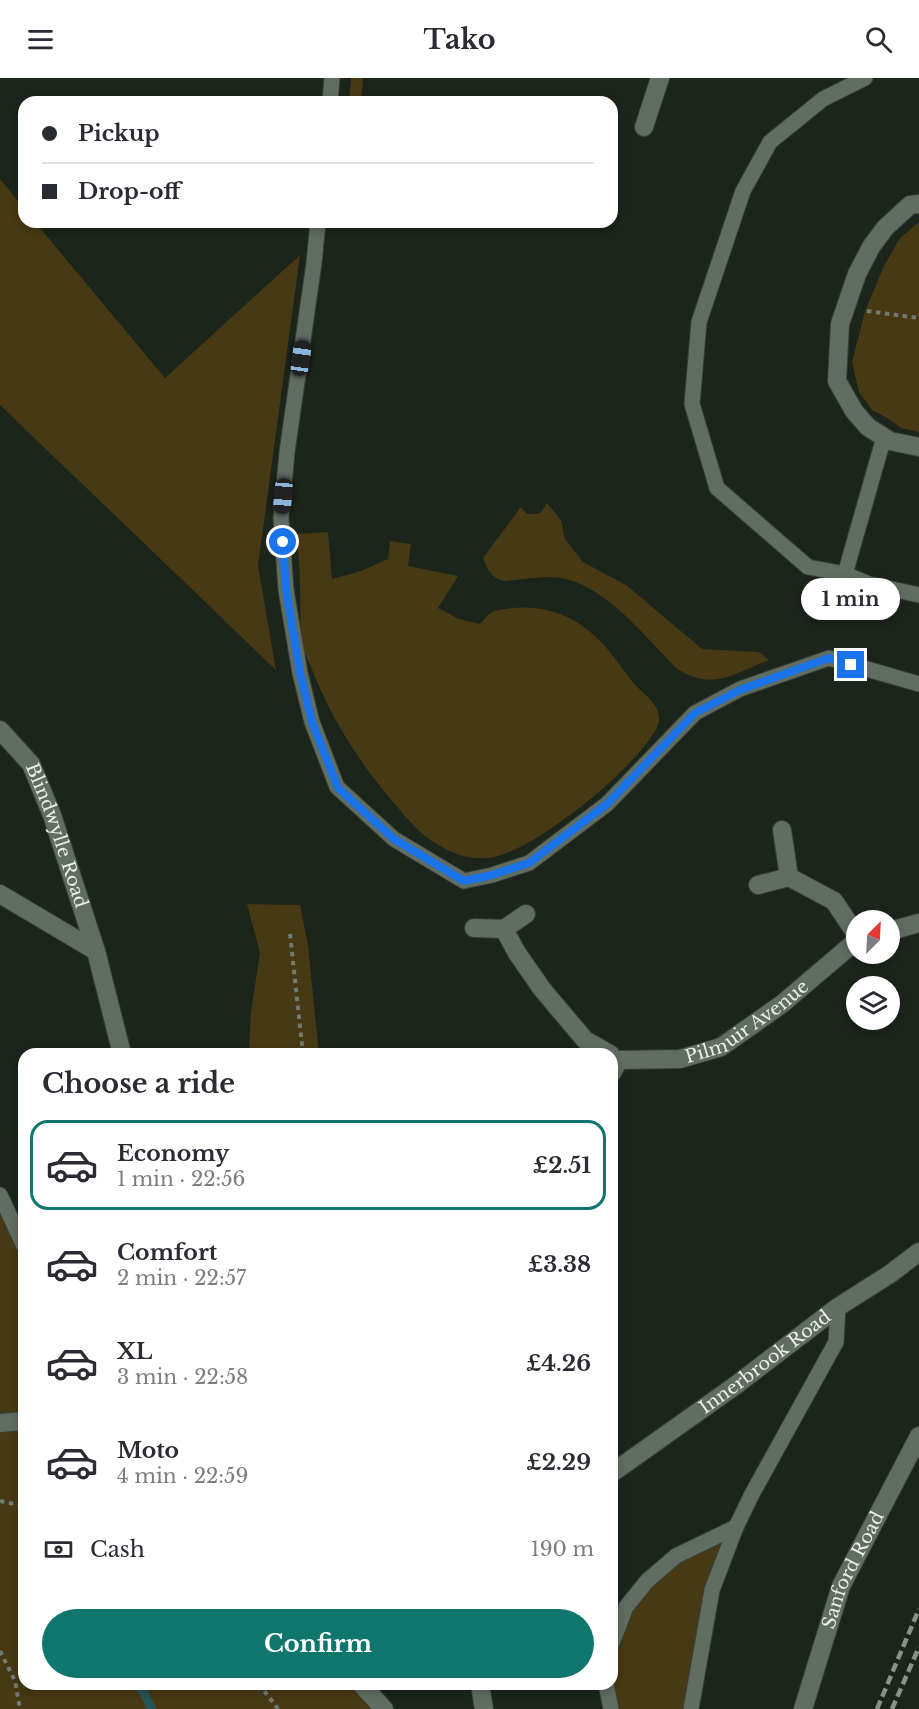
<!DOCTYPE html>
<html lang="en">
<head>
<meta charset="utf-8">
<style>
  body { margin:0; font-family:"Libre Baskerville",serif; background:#f7f7f7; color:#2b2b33; height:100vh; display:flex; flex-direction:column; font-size:22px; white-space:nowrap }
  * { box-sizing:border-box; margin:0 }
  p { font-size:20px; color:#7c7c81 }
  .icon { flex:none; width:33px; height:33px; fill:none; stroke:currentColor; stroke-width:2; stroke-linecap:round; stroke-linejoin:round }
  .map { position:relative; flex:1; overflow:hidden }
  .drawer { position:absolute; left:18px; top:970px; width:600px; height:642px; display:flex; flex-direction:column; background:#fff; border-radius:18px; box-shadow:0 3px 9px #0003 }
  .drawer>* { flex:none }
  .banner { position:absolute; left:18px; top:18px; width:600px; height:132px; border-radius:18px; box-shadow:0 3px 9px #0003; display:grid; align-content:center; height:132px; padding:0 24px; background:#fff }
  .needle { width:39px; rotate:24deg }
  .buttons { position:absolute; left:846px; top:832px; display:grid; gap:12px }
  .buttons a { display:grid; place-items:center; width:54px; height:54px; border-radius:50%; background:#fff; box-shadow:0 3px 9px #0003; font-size:30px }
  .end { position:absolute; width:27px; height:27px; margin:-14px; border:8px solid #1a73e8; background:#fff; box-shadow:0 0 0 3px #fff }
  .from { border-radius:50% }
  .bubble { position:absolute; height:42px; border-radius:21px; background:#fff; box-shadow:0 3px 9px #0003; font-size:20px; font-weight:800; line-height:42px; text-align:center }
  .car { position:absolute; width:18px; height:36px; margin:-18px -9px; border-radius:8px; box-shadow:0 0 4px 2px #0007; background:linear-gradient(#222 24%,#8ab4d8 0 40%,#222 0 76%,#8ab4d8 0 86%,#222 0) }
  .banner b { display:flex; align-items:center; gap:21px; height:57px; font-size:22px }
  .banner b+b { border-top:2px solid #e1e1e2 }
  .banner i { width:15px; height:15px; background:#2b2b33 }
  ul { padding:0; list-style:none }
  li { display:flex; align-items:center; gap:18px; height:90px; margin:0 12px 9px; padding:0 12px; border:3px solid transparent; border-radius:18px }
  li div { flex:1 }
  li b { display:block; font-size:22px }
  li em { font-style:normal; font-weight:800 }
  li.selected { border-color:#0f766e }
  li>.icon { width:54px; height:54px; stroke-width:1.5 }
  h2 { padding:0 24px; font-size:27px; line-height:72px }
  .pay { display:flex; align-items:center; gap:15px; height:66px; padding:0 24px; font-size:22px }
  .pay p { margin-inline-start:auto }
  .cta { display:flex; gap:12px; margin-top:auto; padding:12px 24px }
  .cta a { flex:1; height:69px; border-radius:36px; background:#0f766e; color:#fff; font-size:24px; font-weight:800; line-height:69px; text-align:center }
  header { display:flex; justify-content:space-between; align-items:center; height:78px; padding:0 24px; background:#fff; font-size:27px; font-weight:800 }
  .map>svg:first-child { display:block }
  .green { fill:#463913 }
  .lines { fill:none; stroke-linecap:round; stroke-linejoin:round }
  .stream { stroke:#275457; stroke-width:9 }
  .lane-casing { stroke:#384038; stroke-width:17 }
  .street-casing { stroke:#384038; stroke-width:20 }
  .path { stroke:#727a72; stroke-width:4; stroke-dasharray:4.5 4.5; stroke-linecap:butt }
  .lane { stroke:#616d61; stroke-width:15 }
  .street { stroke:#616d61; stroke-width:18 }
  .rail { stroke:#899189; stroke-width:4.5; stroke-dasharray:9 4.5; stroke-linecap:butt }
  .route { stroke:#1a73e8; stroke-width:8 }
  .labels { text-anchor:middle; stroke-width:5; stroke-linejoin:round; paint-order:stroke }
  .street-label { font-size:18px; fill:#e9efe9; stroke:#1b251b }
</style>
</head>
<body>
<header><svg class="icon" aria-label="menu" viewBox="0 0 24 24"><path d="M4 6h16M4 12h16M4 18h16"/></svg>Tako<svg class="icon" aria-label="search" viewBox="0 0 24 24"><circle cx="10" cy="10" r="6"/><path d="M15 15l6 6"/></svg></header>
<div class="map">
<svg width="919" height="1631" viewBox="0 0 919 1631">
  <rect width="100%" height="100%" fill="#1b251b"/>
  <!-- green -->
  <g class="green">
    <path d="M351,0H363L361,24H349Z"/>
    <path d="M0,101L24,130V144H35L165,300L300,177L258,488L276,592L0,327Z"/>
    <path d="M919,144V354L901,350L889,341L872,332L859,314L852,284L865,233L884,188L900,160Z"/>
    <path d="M547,425L561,442L565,461L583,484L626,507L702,571L759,574L769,582C734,596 712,614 676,590C647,561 610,513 569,502C552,496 523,502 504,503C491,500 487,491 483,480L521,429L527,436C541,436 540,437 547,425Z"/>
    <path d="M328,454L332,501L361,493L388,481L390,463L411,466L408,488L458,498L438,530L459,541L480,546L488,537L494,533C537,523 574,534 604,567C614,578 622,591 632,603C641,615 660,624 659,642C658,660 613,702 599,714C574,735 519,778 487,780C467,782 448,774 432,763C420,755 409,743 400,732C364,692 333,644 313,594C310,586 305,578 303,569C299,550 301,530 300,510C300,492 298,474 297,456Z"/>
    <path d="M247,826L300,827L308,867L319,976H249L251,934L260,875Z"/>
    <path d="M0,1117L24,1168V1606L361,1607L384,1631H0Z"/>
    <path d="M736,1449L712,1512L691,1631H611L612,1565L647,1503Z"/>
  </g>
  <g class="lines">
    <!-- stream -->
    <path class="stream" d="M139,1606L152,1631"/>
    <!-- lane casing -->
    <g class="lane-casing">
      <g id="lane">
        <path d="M330,24L332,0"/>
        <path d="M318,144L314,185L287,374L281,440L286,512L300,595L312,644L337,709L394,761L464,803L492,797L529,785L607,726L695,635L740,611L829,580L919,606"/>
        <path d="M884,359L845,496L869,506L919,517"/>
        <path d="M845,496L808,489L717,410L692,326L699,244L743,113L770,64L823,21L865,0"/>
        <path d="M0,1117L24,1168"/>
        <path d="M612,1565L626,1529L647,1503L676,1478L736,1449"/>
        <path d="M606,1606L611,1631"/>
        <path d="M691,1631L712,1512L736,1449L752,1416L836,1264L838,1229"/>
      </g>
    </g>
    <!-- street casing -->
    <g class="street-casing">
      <g id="street">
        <path d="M644,49L660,0"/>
        <path d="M919,126L910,127L885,150L871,169L857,196L840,246L837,303L854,333L868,349L890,363L919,369"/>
        <path id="s1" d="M0,652L31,686L52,737L96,873L122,976"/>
        <path d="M782,752L789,799"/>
        <path d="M758,807L789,799L834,823L856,856"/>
        <path d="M0,816L96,873"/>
        <path d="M474,850L504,851L526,836"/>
        <path d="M504,851L517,875L542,911L585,962L610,976"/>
        <path d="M890,853L919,845"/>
        <path id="s2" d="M612,995L619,982L680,981L721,969L782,926L856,863"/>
        <path d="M0,1345L24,1343"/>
        <path id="s3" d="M612,1395L736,1307L838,1229L890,1196L919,1174"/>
        <path d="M361,1606L384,1631"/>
        <path d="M482,1606L481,1613L484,1631"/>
        <path id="s4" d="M803,1631L841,1508L919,1358"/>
      </g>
    </g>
    <!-- path -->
    <g class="path">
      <path d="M867,233L919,240"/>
      <path d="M290,856L303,976"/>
      <path d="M0,1423L24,1428"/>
      <path d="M0,1573L15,1603L20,1631"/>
      <path d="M259,1606L278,1631"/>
    </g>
    <!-- lane -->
    <use href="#lane" class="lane"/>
    <!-- street -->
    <use href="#street" class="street"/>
    <!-- rail -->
    <g class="rail">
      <path d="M877,1631L919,1531"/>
      <path d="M892,1631L919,1569"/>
    </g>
  </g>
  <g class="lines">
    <!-- route -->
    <path class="route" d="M283,464L286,512L300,595L312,644L338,710L394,761L464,803L492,797L529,785L607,726L695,635L740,612L829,580L851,587"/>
  </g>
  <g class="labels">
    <!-- street labels -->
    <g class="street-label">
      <text dy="6" stroke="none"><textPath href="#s1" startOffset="122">Blindwylle Road</textPath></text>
      <text dy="6" stroke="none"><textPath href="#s2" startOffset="153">Pilmuir Avenue</textPath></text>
      <text dy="6" stroke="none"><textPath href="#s3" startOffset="189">Innerbrook Road</textPath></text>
      <text dy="6" stroke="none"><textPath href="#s4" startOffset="148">Sanford Road</textPath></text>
    </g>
  </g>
</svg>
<div class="buttons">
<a><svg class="needle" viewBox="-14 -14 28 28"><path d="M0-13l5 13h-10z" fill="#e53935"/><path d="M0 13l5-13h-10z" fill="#7c7c81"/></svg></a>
<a><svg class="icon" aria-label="layers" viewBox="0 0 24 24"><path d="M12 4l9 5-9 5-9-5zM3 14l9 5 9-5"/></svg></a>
</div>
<i class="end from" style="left:283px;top:464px"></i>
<i class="end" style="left:851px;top:587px"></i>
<div class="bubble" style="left:801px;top:500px;width:99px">1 min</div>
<i class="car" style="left:301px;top:280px;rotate:8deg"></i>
<i class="car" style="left:283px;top:418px;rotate:185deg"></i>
<div class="banner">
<b><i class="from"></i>Pickup</b>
<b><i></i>Drop-off</b>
</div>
<section class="drawer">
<h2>Choose a ride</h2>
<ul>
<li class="selected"><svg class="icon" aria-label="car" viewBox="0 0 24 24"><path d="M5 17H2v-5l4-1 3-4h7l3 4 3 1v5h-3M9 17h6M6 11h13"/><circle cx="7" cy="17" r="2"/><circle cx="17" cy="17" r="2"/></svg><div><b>Economy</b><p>1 min · 22:56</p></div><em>£2.51</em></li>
<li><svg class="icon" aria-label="car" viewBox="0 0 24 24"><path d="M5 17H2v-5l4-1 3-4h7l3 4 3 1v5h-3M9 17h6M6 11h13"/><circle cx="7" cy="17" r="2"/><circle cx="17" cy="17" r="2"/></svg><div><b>Comfort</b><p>2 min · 22:57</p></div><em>£3.38</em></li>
<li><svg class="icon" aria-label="car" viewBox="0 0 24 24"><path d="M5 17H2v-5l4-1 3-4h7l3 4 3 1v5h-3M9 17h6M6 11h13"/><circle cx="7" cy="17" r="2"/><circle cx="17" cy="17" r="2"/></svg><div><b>XL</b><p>3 min · 22:58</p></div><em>£4.26</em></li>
<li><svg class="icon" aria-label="car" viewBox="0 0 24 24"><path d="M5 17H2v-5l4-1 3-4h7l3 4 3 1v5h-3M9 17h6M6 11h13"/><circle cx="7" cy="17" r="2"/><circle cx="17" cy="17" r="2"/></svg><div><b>Moto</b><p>4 min · 22:59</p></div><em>£2.29</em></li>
</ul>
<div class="pay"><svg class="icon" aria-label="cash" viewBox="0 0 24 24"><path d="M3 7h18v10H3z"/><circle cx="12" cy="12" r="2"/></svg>Cash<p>190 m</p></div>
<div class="cta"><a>Confirm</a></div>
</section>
</div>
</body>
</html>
